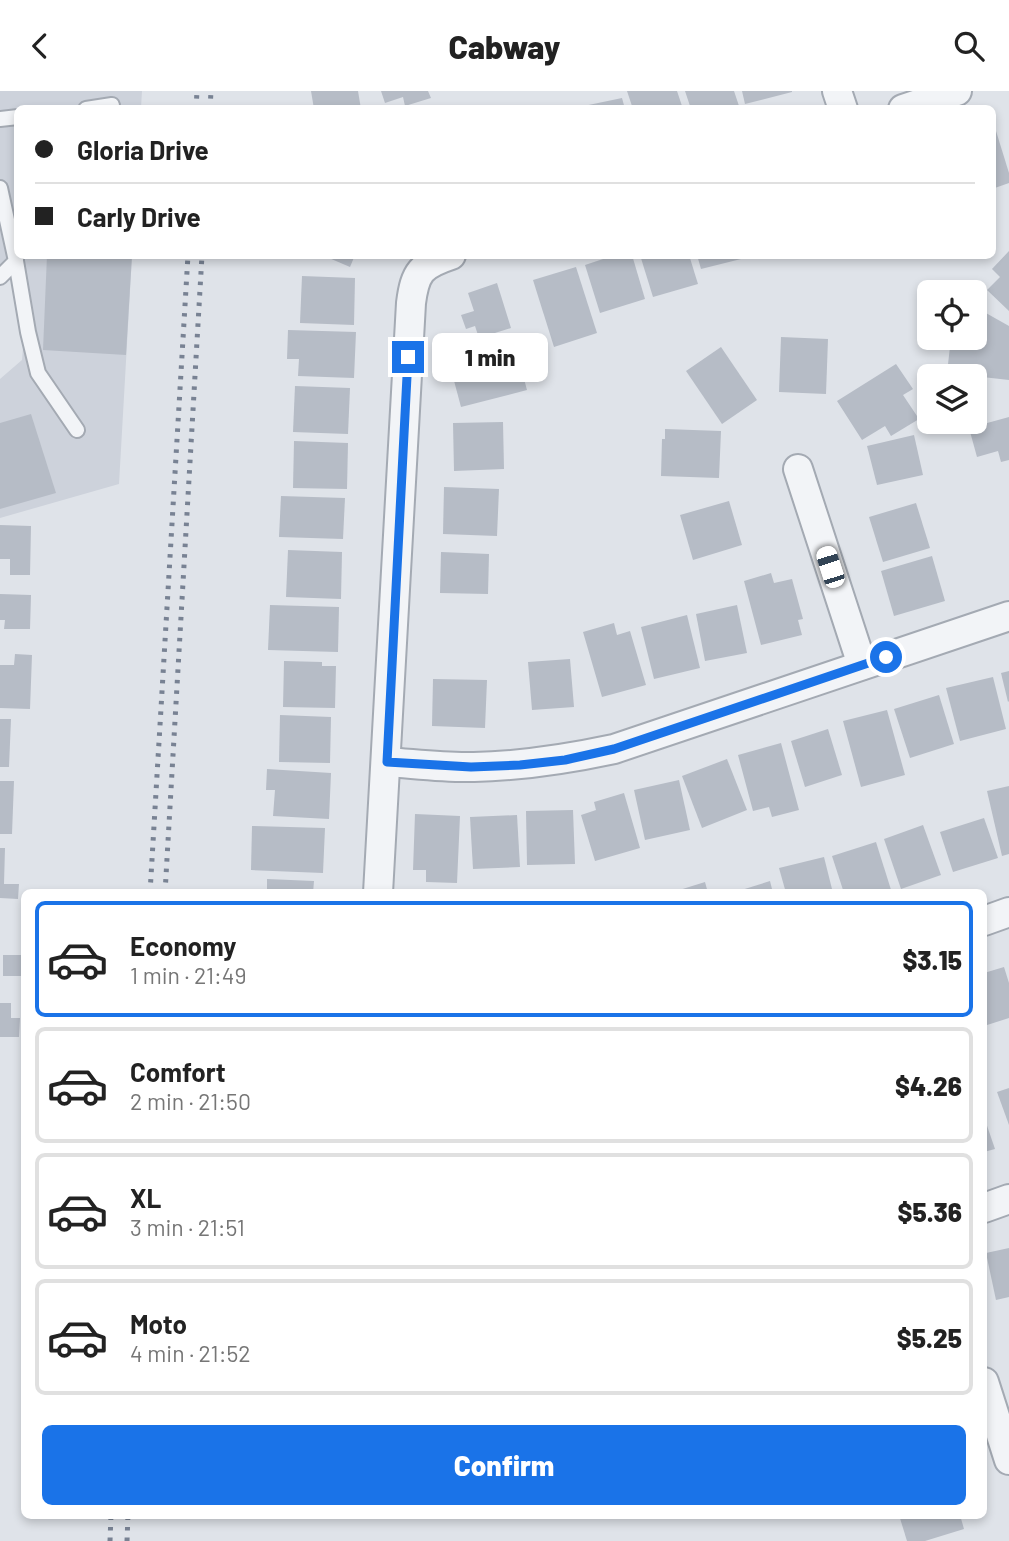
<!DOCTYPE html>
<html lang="en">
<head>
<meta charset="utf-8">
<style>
  body { margin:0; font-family:Barlow,sans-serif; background:#f6f6f6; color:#222; height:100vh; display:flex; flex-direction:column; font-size:26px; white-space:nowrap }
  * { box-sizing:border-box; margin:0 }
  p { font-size:23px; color:#767676 }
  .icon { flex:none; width:38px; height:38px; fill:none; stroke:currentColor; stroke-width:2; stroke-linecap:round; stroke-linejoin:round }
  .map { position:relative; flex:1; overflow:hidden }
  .panel { position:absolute; left:21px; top:798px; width:966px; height:630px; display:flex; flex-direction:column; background:#fff; border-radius:10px; box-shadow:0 4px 10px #0003 }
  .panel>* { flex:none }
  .banner { position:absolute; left:14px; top:14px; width:982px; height:154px; border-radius:10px; box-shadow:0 4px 10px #0003; display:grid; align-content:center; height:154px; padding:0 21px; background:#fff }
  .buttons { position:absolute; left:917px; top:189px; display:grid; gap:14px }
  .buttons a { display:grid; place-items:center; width:70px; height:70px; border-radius:10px; background:#fff; box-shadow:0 4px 10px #0003; font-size:35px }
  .end { position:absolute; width:32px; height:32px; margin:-16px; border:9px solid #1a73e8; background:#fff; box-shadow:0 0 0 4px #fff }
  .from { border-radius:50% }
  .bubble { position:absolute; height:49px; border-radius:10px; background:#fff; box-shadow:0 4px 10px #0003; font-size:23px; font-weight:800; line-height:49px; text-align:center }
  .car { position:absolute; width:21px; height:42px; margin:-21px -10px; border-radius:9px; box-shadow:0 0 5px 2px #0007; background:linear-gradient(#fff 24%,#345 0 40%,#fff 0 76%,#345 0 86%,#fff 0) }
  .banner b { display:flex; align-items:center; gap:24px; height:66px; font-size:26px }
  .banner b+b { border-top:2px solid #e0e0e0 }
  .banner i { width:18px; height:18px; background:#222 }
  ul { padding:12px 0 0; list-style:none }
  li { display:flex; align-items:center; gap:21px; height:116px; margin:0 14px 10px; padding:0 7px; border:4px solid #e0e0e0; border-radius:10px }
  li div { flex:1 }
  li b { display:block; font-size:26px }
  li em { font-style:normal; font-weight:800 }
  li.on { border-color:#1a73e8 }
  li>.icon { width:63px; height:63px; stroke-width:1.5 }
  .button { display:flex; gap:14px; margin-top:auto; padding:14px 21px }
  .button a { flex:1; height:80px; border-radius:10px; background:#1a73e8; color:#fff; font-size:28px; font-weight:800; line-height:80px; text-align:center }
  header { display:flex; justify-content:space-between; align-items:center; height:91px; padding:0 21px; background:#fff; font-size:32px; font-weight:800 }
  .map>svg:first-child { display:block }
  .built { fill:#cdd2db }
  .building { fill:#b6bcc6 }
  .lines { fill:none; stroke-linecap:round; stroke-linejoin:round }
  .lane-casing { stroke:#a4aab3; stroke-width:18 }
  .street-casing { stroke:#a4aab3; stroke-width:32 }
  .lane { stroke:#f2f4f7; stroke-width:14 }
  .street { stroke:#f2f4f7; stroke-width:28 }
  .rail { stroke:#788293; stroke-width:5; stroke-dasharray:3.5 7; stroke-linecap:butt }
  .route { stroke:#1a73e8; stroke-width:9 }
</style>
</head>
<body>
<header><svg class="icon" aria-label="back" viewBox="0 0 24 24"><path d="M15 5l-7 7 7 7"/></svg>Cabway<svg class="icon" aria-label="search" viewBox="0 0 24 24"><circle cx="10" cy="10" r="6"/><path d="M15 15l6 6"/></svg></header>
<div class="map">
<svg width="1009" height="1450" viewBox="0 0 1009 1450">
  <rect width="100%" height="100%" fill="#dfe3e9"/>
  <!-- built -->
  <path class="built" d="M0,0H142L141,17L18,18V164L132,165L119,393L0,427V288L22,269L27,208L0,175Z"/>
  <!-- building -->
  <g class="building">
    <path d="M311,0H358L361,18H314Z"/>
    <path d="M381,0H428L431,7L405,15L403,6L385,12Z"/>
    <path d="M627,0H677L683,18H633Z"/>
    <path d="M685,0H734L740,18H691Z"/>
    <path d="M742,0H792V1L745,13Z"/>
    <path d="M622,7L625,18H579V16Z"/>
    <path d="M996,40L1009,82V92L992,98V41Z"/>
    <path d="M1009,160V220L987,199L1000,186L992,178Z"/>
    <path d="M47,164H132L126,264L43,259Z"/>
    <path d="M322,164H355L350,176Z"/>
    <path d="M615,164H632L645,208L600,222L585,174Z"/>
    <path d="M640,164H689L698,193L653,206Z"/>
    <path d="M697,164H744L745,167L701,178Z"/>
    <path d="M576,176L597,242L554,256L533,189Z"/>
    <path d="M302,185L355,187L354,234L300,232Z"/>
    <path d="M497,192L511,237L479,247L475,235L466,238L461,224L474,220L468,202Z"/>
    <path d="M977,217L1009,235V289L947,282L951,247H975Z"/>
    <path d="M288,239L356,241L354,287L298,285L299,268H287Z"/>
    <path d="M781,246L828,248L826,303L779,301Z"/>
    <path d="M515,254L527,299L461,316L449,271Z"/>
    <path d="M721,256L757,309L722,333L686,280Z"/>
    <path d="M896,273L913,298L903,304L919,328L891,345L885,335L862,349L837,310Z"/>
    <path d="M295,295L350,297L348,343L293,341Z"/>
    <path d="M31,323L56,402L0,418V332Z"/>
    <path d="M1009,326V369L1001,371L998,360L977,366L969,337Z"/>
    <path d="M503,331L504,378L454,380L453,332Z"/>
    <path d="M665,338L721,340L719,387L661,385L662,348H665Z"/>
    <path d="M914,344L923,384L877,394L867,355Z"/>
    <path d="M294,350L348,352L347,398L293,397Z"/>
    <path d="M444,396L499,398L497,445L443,443Z"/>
    <path d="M281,405L345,407L343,448L279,446Z"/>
    <path d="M729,410L742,454L693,469L680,424Z"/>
    <path d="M916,412L930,457L883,471L869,426Z"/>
    <path d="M0,434L31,435L30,484H10V468H0Z"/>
    <path d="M288,459L342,461L341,508L286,506Z"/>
    <path d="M441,461L489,463L488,503L440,502Z"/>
    <path d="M932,465L945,510L894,525L881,480Z"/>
    <path d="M771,482L774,492L792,488L803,528L798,529L802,544L761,554L744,490Z"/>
    <path d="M0,503L31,504L30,538H4L5,529H0Z"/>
    <path d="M270,514L339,516L338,561L268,559Z"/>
    <path d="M737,514L747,562L705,570L696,523Z"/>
    <path d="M687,524L700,577L654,588L641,536Z"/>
    <path d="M614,532L617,544L630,540L646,594L602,606L583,541Z"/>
    <path d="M15,563L32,564L30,618L0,617V574H14Z"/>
    <path d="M570,568L574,616L532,619L528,571Z"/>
    <path d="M284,570L322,571V575H336L335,617L283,616Z"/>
    <path d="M1009,580V610L1008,611L1001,582Z"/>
    <path d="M993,586L1006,638L960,650L946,597Z"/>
    <path d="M433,588L487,589L485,637L432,635Z"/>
    <path d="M939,604L954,653L910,667L894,618Z"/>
    <path d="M887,619L905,684L861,696L843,630Z"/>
    <path d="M280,624L331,626L330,672L279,671Z"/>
    <path d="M0,628H11L9,676H0Z"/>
    <path d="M828,638L842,684L805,696L791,650Z"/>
    <path d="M781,652L799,719L772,726L769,716L753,720L738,664Z"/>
    <path d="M727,668L747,719L702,737L682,685Z"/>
    <path d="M267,678L331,682L329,728L273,725L275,699H266Z"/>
    <path d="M679,689L690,739L645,749L634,699Z"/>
    <path d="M0,690H14L12,743H0Z"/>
    <path d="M1009,695V763L1002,765L987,700Z"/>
    <path d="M624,702L640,757L595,770L581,724L596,719L594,711Z"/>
    <path d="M573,719L575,773L527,774L526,720Z"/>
    <path d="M415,723L460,725L457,792L426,791V779H413Z"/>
    <path d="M517,724L520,776L473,778L470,726Z"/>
    <path d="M984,727L998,767L953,781L940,741Z"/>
    <path d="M923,734L941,784L901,798L884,748Z"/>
    <path d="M252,735L325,737L323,782L251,779Z"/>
    <path d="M876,751L892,802H844L832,765Z"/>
    <path d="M0,757H5L4,793H19L18,808L0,807Z"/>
    <path d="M824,766L833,802H786L779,777Z"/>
    <path d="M267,788L314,790L313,802H267Z"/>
    <path d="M770,790L773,802H735V801Z"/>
    <path d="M705,791L708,802H673V801Z"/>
    <rect x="3" y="864" width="21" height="21"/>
    <path d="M1004,876L1009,892V927L984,935V882Z"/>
    <path d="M0,912H11V927H20L19,946H0Z"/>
    <path d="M1009,997V1034L997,1001Z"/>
    <path d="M984,1026L995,1058L984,1061Z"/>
    <path d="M1009,1157V1206L996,1209L986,1162Z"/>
    <path d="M899,1424H960L964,1438L925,1450H907Z"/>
  </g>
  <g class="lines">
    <!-- lane casing -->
    <g class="lane-casing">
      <g id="lane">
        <path d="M86,18L112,14"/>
        <path d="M0,28L18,26"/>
        <path d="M0,97L16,170L0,186"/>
        <path d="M16,170L28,241L38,282L77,339"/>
      </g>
    </g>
    <!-- street casing -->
    <g class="street-casing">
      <g id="street">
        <path d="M837,0L843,18"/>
        <path d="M903,18L957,0"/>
        <path d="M798,378L862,574"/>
        <path d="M387,671C416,673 445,677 474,676C522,675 567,668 614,658L1009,525"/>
        <path d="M378,802L411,212C415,181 421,174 451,164"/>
        <path d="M984,830L1009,821"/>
        <path d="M984,1117L1009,1108"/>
        <path d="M984,1291L1009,1369"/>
      </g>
    </g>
    <!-- lane -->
    <use href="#lane" class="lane"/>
    <!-- street -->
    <use href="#street" class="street"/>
    <!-- rail -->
    <g class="rail">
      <path d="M196,18L197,0"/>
      <path d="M210,18L211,0"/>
      <path d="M150,802L188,164"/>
      <path d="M165,802L202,164"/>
      <path d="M110,1450L111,1424"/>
      <path d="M127,1450L128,1424"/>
    </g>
  </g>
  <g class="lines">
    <!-- route -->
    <path class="route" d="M408,266L387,671L471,676L520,674L565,669L614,658L886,566"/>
  </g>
</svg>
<div class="buttons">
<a><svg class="icon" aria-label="locate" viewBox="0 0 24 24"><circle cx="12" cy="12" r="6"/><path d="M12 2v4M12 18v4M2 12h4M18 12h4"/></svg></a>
<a><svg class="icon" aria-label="layers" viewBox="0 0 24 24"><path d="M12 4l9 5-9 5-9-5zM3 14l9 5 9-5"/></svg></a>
</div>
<i class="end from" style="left:886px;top:566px"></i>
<i class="end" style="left:408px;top:266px"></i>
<div class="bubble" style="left:432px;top:242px;width:116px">1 min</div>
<i class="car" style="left:830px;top:476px;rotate:342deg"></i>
<div class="banner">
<b><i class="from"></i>Gloria Drive</b>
<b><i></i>Carly Drive</b>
</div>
<section class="panel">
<ul>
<li class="on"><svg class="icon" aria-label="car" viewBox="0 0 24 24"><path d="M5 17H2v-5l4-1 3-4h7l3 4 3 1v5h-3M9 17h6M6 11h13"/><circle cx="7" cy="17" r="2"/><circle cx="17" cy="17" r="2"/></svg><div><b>Economy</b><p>1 min · 21:49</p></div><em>$3.15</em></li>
<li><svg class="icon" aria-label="car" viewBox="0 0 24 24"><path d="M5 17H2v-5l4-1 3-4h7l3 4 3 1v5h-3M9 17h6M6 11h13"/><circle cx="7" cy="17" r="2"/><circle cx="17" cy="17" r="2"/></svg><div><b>Comfort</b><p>2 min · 21:50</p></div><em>$4.26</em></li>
<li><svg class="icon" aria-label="car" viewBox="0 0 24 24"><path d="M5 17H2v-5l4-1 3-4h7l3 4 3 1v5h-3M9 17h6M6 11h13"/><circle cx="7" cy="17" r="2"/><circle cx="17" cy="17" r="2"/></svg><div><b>XL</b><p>3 min · 21:51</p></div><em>$5.36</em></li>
<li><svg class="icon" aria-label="car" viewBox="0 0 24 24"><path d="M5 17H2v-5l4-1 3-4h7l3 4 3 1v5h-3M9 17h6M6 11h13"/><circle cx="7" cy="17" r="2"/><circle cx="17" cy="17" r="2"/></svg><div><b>Moto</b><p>4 min · 21:52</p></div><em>$5.25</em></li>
</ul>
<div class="button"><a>Confirm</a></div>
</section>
</div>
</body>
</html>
